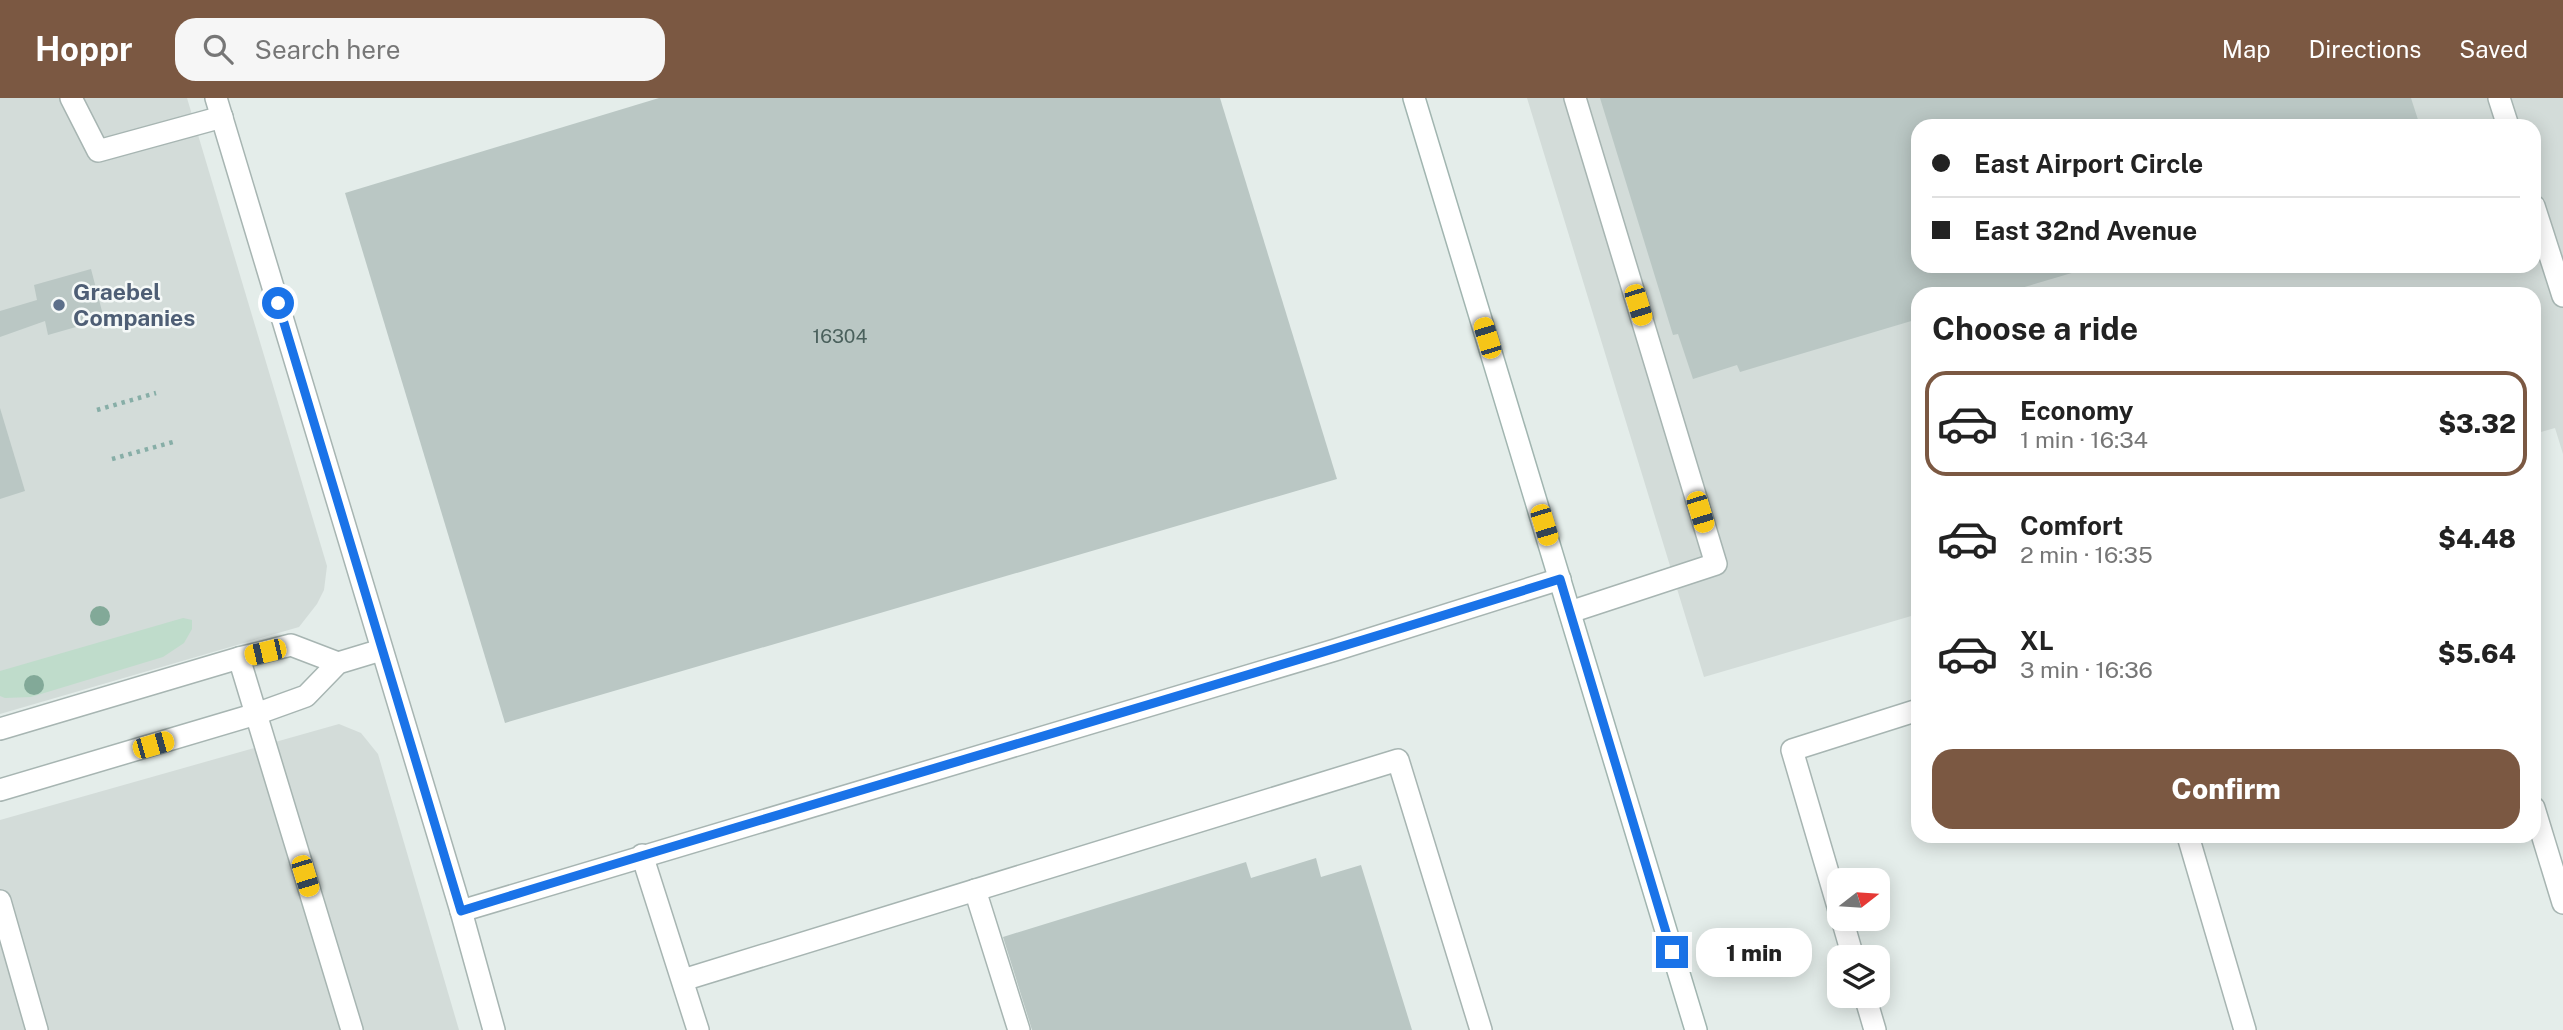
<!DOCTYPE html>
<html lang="en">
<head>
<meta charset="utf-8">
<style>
  body { margin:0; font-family:"Public Sans",sans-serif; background:#f6f6f6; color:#222; height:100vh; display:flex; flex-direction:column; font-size:26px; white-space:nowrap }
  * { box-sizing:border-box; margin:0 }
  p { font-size:23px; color:#767676 }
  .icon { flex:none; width:38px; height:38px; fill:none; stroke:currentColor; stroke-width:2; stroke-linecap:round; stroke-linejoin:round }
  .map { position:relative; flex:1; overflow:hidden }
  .side { position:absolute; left:1911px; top:189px; width:630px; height:556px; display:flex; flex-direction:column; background:#fff; border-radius:21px; box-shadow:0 4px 18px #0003 }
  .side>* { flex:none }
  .hud { position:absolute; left:1911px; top:21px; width:630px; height:154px; border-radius:21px; box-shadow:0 4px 18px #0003; display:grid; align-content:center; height:154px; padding:0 21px; background:#fff }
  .needle { width:46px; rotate:73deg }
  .tools { position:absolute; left:1827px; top:770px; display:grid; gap:14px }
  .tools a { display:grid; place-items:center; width:63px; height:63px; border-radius:14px; background:#fff; box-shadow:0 4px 18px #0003; font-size:35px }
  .end { position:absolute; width:32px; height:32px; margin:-16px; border:9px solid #1a73e8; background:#fff; box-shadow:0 0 0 4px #fff }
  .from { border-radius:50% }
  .bubble { position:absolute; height:49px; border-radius:21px; background:#fff; box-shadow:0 4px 18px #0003; font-size:23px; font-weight:800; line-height:49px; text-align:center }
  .car { position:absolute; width:21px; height:42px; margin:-21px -10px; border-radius:9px; box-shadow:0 0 5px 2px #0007; background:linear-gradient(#f5c518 24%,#345 0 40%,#f5c518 0 76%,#345 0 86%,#f5c518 0) }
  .hud b { display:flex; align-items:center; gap:24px; height:66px; font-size:26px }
  .hud b+b { border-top:2px solid #e0e0e0 }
  .hud i { width:18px; height:18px; background:#222 }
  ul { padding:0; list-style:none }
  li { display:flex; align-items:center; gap:21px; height:105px; margin:0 14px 10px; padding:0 7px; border:4px solid transparent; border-radius:21px }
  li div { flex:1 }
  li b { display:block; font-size:26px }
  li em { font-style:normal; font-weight:800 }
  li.active { border-color:#7b5842 }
  li>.icon { width:63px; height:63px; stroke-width:1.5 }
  h2 { padding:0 21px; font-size:32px; line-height:84px }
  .primary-button { display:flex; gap:14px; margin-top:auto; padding:14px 21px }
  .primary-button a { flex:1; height:80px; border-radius:21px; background:#7b5842; color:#fff; font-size:28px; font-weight:800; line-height:80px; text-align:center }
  header { display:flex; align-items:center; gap:42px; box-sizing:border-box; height:98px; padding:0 35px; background:#7b5842; color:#fff }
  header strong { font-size:33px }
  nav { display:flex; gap:38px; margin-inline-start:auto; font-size:24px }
  .search { width:490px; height:63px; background:#f6f6f6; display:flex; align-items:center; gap:18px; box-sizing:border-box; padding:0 24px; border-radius:21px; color:#767676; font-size:26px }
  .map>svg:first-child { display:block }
  .built { fill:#d3dcd9; fill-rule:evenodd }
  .green { fill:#bfdccb }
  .building { fill:#bac7c4 }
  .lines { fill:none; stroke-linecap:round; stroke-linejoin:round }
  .lane-casing { stroke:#a7b5b2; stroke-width:24 }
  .street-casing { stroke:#a7b5b2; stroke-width:24 }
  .secondary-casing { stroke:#a1b5b0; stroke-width:24 }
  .path { stroke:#87aea7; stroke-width:4.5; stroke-dasharray:3.5 5; stroke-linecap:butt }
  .lane { stroke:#fff; stroke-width:21 }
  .street { stroke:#fff; stroke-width:21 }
  .secondary { stroke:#fff; stroke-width:21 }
  .tree { fill:#82a998 }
  .route { stroke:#1a73e8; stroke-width:9 }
  .service-dot { fill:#5c6f8a; stroke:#f5f9f8; stroke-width:2.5 }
  .labels { text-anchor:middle; stroke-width:5; stroke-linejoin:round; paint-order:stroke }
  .number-label { font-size:19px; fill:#4a605c }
  .service-label { font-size:23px; font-weight:bold; fill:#4e5e75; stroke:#f5f9f8; text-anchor:start }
</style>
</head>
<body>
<header>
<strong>Hoppr</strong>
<div class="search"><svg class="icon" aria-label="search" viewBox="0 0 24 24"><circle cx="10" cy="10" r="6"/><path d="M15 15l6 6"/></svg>Search here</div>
<nav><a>Map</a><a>Directions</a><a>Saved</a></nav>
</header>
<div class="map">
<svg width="2563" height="932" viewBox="0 0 2563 932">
  <rect width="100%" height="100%" fill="#e4edea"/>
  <!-- built -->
  <g class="built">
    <path d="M0,0H187L327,468L324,492L317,506L299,529L0,616Z"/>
    <path d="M1527,0H2563V356L2555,330L2534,336V196H1918V516L1704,579ZM1918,28H2534V168H1918Z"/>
    <path d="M339,626L361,635L378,656L459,932H0V722Z"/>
  </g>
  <!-- green -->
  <path class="green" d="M183,520L192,522V531L184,545L163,559L31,599L5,600L0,598V573Z"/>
  <!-- building -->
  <g class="building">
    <path d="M659,0H1220L1337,381L505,625L345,95Z"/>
    <path d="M1600,0H2411L2420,28H1918V168L2092,169L2001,196H1918V221L1740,274L1737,267L1693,281L1678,236L1673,237Z"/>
    <path d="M91,171L104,221L48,237L45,223L0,239V213L37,202L34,187Z"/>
    <path d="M0,310L25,393L0,401Z"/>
    <path d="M1316,760L1321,779L1361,767L1412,932H1032L1003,839L1246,764L1251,780Z"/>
  </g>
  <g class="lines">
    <!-- lane casing -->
    <g class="lane-casing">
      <g id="lane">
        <path d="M71,0L98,53L222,19"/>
        <path d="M2499,0L2508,28"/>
        <path d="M2534,108L2563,198"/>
        <path d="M1570,514L1716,466L1575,0"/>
        <path d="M239,560L352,932"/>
        <path d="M0,631L239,560L291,547L338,565"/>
        <path d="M0,692L256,616L306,598L338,565L381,552"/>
        <path d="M2534,710L2563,805"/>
        <path d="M2188,738L2245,932"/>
        <path d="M642,757L698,932"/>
        <path d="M975,792L1019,932"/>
        <path d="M0,803L37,932"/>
        <path d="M1839,812L1792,652L1918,612"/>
        <path d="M461,813L1335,552L1560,481"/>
        <path d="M1842,821L1853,859"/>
        <path d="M683,882L1398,662L1481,932"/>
        <path d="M1865,898L1875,932"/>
      </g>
    </g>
    <!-- street casing -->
    <g class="street-casing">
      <path id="street" d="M216,0L461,813L494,932"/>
    </g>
    <!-- secondary casing -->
    <g class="secondary-casing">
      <path id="secondary" d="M1414,0L1696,932"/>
    </g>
    <!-- path -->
    <g class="path">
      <path d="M97,312L156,295"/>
      <path d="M112,361L173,344"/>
    </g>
    <!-- lane -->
    <use href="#lane" class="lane"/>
    <!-- street -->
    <use href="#street" class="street"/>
    <!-- secondary -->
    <use href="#secondary" class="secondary"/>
  </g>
  <!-- trees -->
  <g class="tree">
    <circle cx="100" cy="518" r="10"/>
    <circle cx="34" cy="587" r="10"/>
  </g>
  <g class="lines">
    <!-- route -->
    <path class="route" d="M278,205L461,813C826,700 1195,596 1560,481L1672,854"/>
  </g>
  <!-- markers -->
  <circle class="service-dot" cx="59" cy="207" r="7"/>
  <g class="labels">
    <!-- number labels -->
    <g class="number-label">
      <text x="840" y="245">16304</text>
    </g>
    <!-- service labels -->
    <g class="service-label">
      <text x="73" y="202">Graebel<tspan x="73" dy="26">Companies</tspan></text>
    </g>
  </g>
</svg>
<div class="tools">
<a><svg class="needle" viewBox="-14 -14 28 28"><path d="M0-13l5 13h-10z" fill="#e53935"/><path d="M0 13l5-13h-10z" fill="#767676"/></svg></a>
<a><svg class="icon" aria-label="layers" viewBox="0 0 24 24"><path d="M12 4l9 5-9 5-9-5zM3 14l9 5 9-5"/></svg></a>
</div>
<i class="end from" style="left:278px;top:205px"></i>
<i class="end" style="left:1672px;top:854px"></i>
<div class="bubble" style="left:1696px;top:830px;width:116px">1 min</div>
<i class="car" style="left:1638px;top:207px;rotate:163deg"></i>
<i class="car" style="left:1487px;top:240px;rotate:343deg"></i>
<i class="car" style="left:1700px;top:414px;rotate:163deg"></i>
<i class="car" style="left:1544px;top:427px;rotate:163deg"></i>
<i class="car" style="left:265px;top:554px;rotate:257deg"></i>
<i class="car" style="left:153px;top:647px;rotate:74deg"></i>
<i class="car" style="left:305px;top:778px;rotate:163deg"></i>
<div class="hud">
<b><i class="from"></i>East Airport Circle</b>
<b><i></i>East 32nd Avenue</b>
</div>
<section class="side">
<h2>Choose a ride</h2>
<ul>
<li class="active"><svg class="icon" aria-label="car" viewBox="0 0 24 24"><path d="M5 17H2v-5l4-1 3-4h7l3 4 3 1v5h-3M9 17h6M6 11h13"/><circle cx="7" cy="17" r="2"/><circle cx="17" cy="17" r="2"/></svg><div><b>Economy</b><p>1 min · 16:34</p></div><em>$3.32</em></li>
<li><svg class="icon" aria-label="car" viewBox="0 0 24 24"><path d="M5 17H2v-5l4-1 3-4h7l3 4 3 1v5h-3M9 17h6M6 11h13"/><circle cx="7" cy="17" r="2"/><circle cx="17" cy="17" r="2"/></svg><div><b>Comfort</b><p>2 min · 16:35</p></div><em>$4.48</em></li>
<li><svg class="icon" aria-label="car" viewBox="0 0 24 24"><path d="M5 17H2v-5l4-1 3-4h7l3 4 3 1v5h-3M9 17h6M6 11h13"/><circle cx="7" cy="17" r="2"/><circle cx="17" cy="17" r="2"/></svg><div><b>XL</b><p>3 min · 16:36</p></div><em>$5.64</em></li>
</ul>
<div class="primary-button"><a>Confirm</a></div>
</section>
</div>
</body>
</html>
